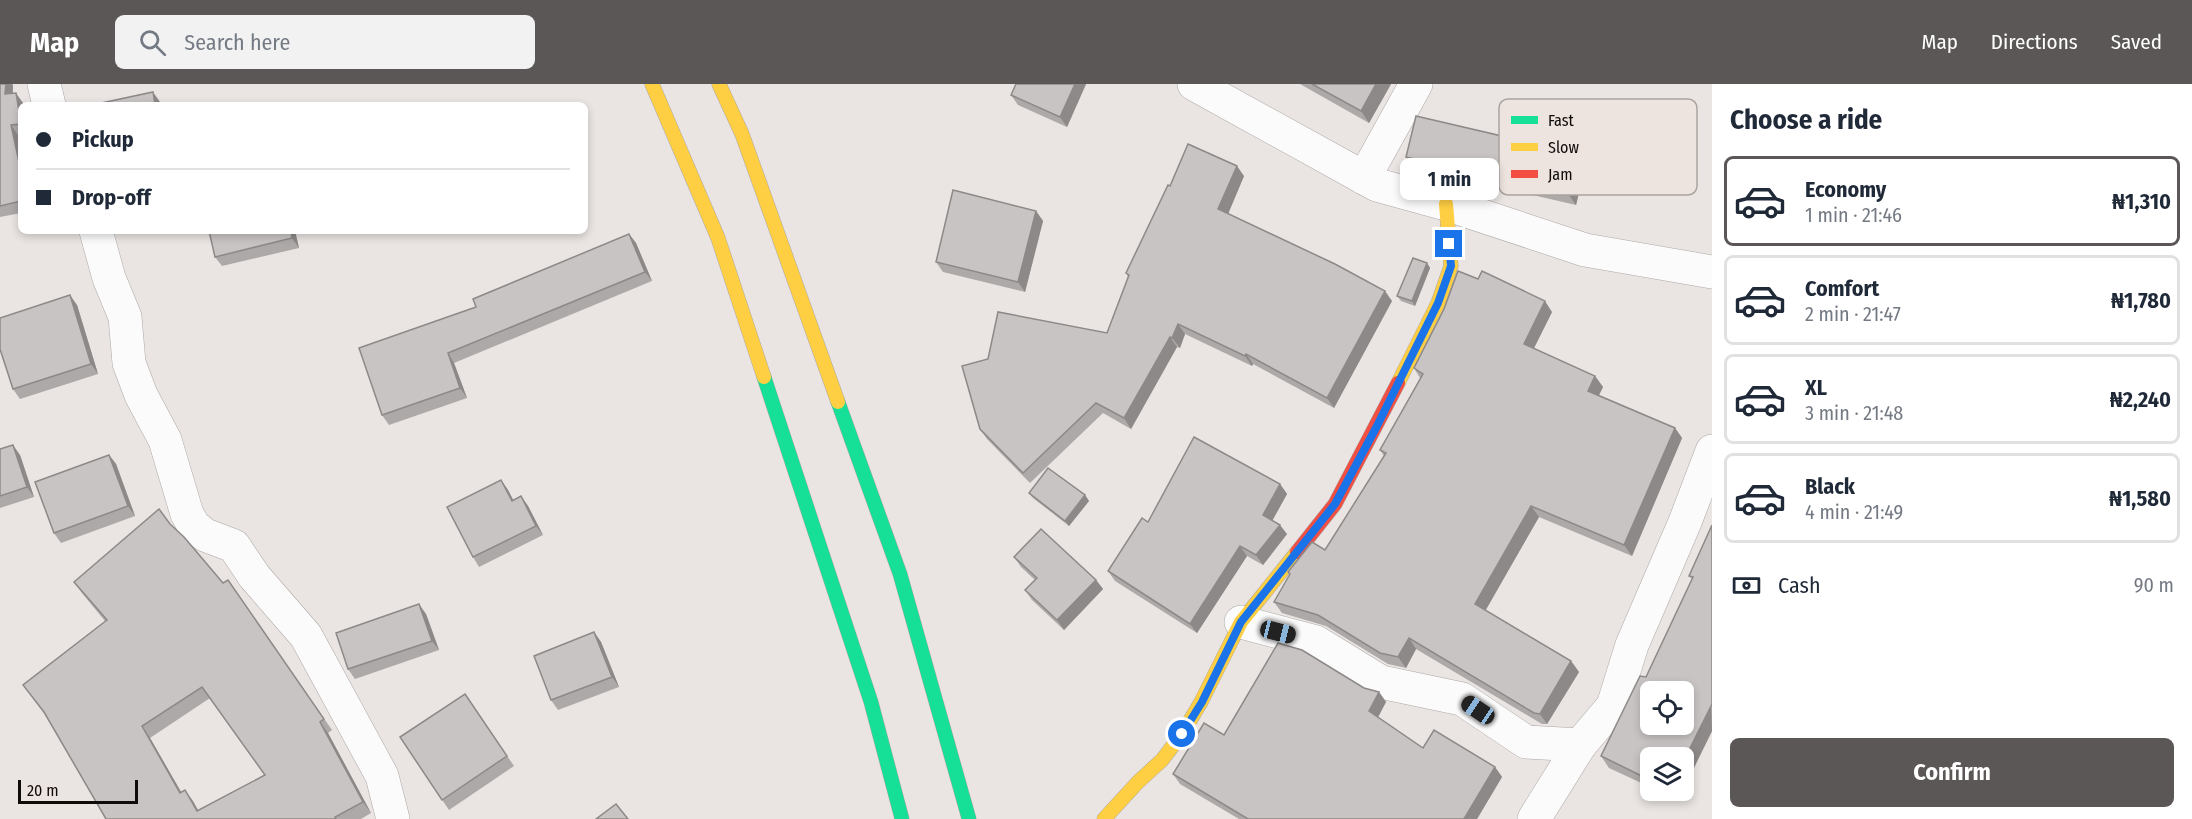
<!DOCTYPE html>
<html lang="en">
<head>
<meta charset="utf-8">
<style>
  body { margin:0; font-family:"Fira Sans Condensed",sans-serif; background:#f2f2f3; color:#1f2937; height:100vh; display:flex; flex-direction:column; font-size:22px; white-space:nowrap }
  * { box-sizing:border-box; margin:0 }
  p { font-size:20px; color:#747a83 }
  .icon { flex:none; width:33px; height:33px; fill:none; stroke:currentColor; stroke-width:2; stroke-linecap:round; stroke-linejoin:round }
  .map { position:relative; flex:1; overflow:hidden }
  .sheet { display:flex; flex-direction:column; background:#fff; width:480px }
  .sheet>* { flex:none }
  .top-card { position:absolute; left:18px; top:18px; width:570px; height:132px; border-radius:9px; box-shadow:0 3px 9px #0003; display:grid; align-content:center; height:132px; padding:0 18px; background:#fff }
  .fabs { position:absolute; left:1640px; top:597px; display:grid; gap:12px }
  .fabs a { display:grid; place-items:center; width:54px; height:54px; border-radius:9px; background:#fff; box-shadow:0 3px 9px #0003; font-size:30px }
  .scale { position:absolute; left:18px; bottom:15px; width:120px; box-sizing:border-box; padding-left:6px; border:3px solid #0e0b0a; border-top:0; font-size:16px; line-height:21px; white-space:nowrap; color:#0e0b0a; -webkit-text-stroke:4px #eee4df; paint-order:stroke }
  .end { position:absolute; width:27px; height:27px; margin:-14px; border:8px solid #1a73e8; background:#fff; box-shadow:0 0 0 3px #fff }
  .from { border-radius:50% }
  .bubble { position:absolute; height:42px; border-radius:9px; background:#fff; box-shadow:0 3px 9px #0003; font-size:20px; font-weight:700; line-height:42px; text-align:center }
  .car { position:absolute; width:18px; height:36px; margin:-18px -9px; border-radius:8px; box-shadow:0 0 4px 2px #0007; background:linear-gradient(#222 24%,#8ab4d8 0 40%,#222 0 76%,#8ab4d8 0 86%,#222 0) }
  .top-card b { display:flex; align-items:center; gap:21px; height:57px; font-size:22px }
  .top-card b+b { border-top:2px solid #e0e1e3 }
  .top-card i { width:15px; height:15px; background:#1f2937 }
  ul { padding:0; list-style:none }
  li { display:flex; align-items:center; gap:18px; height:90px; margin:0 12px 9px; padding:0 6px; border:3px solid #e0e1e3; border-radius:9px }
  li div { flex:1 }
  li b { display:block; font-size:22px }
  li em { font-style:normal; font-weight:700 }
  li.selected { border-color:#5b5756 }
  li>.icon { width:54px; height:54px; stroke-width:1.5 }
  h2 { padding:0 18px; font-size:27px; line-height:72px }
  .pay { display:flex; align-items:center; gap:15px; height:66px; padding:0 18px; font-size:22px }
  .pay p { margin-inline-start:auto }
  .primary-button { display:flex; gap:12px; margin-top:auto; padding:12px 18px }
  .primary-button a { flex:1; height:69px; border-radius:9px; background:#5b5756; color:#fff; font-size:24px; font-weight:700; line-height:69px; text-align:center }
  header { display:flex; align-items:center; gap:36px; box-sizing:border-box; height:84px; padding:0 30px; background:#5b5756; color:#fff }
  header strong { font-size:28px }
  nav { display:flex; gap:33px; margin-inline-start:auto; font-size:21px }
  .search { width:420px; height:54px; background:#f2f2f3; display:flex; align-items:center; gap:15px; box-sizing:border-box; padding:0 21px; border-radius:9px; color:#747a83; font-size:22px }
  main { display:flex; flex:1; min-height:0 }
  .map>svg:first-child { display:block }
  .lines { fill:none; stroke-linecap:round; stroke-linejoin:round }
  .street-casing { stroke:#aca8a6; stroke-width:34 }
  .fast-casing { stroke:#aca8a6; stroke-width:15 }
  .slow-casing { stroke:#aca8a6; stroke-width:15 }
  .jam-casing { stroke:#aca8a6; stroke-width:15 }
  .street { stroke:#fcfbfb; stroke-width:33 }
  .fast { stroke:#16e098; stroke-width:14 }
  .slow { stroke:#ffcf43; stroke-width:14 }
  .jam { stroke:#f24e42; stroke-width:14 }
  .wall { fill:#aca9a8; fill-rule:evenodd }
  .shaded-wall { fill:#8c8988 }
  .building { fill:#c8c4c3; stroke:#8c8988; stroke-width:1.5; fill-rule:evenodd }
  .route { stroke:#1a73e8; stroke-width:8 }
  .key { fill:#eee4df; stroke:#aba39f; stroke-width:1.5 }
  .key-label { font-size:16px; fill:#0e0b0a }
</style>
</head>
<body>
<header>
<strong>Map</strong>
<div class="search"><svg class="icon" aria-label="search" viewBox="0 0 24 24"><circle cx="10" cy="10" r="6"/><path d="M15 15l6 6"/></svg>Search here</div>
<nav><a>Map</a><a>Directions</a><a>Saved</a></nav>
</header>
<main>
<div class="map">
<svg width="1712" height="735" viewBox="0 0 1712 735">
  <rect width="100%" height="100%" fill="#eae5e2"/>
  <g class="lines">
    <!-- street casing -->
    <g class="street-casing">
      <g id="street">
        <path d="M44,0L49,21"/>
        <path d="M1194,0L1377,101L1446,120L1585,166L1712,188"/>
        <path d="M1364,94L1416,0"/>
        <path d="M96,147L109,194L125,233L129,279L141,311L165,356L187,430L194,442L205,451L234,462L254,492L306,552L382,692L393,735"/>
        <path d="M1241,538L1316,558L1381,598L1462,615L1526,658L1580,661L1613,622L1632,561L1685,438L1712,367"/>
        <path d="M1534,735L1580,661"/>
      </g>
    </g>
    <!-- fast casing -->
    <g class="fast-casing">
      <g id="fast">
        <path d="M764,293L871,618L902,735"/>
        <path d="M838,318L900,490L969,735"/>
      </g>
    </g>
    <!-- slow casing -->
    <g class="slow-casing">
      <g id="slow">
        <path d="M652,0L718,154L764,293"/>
        <path d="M719,0L742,50L838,318"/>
        <path d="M1398,299L1438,219L1451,182L1446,120"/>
        <path d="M1104,735L1138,698L1162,676L1182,650L1201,618L1241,538L1297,468"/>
      </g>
    </g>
    <!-- jam casing -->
    <g class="jam-casing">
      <path id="jam" d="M1297,468L1335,420L1398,299"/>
    </g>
    <!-- street -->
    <use href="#street" class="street"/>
    <!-- fast -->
    <use href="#fast" class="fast"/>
    <!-- slow -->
    <use href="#slow" class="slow"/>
    <!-- jam -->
    <use href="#jam" class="jam"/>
  </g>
  <!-- wall -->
  <g class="wall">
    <path d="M0,0L13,1V9L23,19V21H21V50L18,51L21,64V129L0,133Z"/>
    <path d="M1016,0H1086L1067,43L1018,21L1011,11Z"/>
    <path d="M1300,0H1391L1369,39Z"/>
    <path d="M1406,73L1586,80L1576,121L1413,83Z"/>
    <path d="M1244,92L1228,129L1392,217L1334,324L1253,280L1252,282L1185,250L1180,264L1177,263L1131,345L1103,329L1030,399L987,355L980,345L988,275L1107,249L1128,193L1126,189L1170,102Z"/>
    <path d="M1036,127L1043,137L1025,208L943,188L936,178Z"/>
    <path d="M209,147H295L299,164L222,182L215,173Z"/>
    <path d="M629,150L636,159L652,197L454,279L467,314L389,341L382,331L476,223Z"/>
    <path d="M1427,179L1430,184L1415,222L1401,217L1397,212Z"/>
    <path d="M77,221L98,290L20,315L13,305Z"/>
    <path d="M1552,228L1534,264L1595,292L1603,303L1599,311L1675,344L1682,354L1632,472L1539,433L1485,526L1571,577L1579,588L1547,640H1542L1416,565L1406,584L1388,580L1326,542L1282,529L1274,518L1290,491L1288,488L1325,466L1384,372L1380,366L1420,294L1414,284Z"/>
    <path d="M0,365L20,371L34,413L0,424Z"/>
    <path d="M109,371L116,380L135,432L61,459L54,449Z"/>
    <path d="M501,396L508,406L513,416L521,412L528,422L543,451L479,483L473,473Z"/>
    <path d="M1280,400L1287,410L1272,436L1287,450L1263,481L1247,472L1197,549L1115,497L1108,487L1148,438Z"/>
    <path d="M1029,409L1085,411L1089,417L1069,442L1033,414Z"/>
    <path d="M171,441L223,499L228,496L332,646L328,649L371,729L361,735H106L46,632L23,601L105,537L82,509L74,498ZM210,614L265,691L198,727L185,706L181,708L150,654Z"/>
    <path d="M1712,441V647L1683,706V674H1650V703L1609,684L1601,672L1646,593L1692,495L1689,492Z"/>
    <path d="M1014,473L1096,496L1103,505L1064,546L1032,516L1025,506L1035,496L1021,483Z"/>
    <path d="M426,530L439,566L355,595L348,585Z"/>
    <path d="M594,548L601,558L619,603L558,626L551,616Z"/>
    <path d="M1364,604L1379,608L1386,618L1378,633L1423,664L1495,683L1502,693L1477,735H1239L1180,700L1173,690L1224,651Z"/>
    <path d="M465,610L514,682L449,726L400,653Z"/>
    <path d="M1657,706H1683L1678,717Z"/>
  </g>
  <!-- shaded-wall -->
  <g class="shaded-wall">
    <path d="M6,0H12L13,1L12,20L5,10Z"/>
    <path d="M1075,0H1086L1067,43L1060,33Z"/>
    <path d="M1376,0H1391L1369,39L1361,27Z"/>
    <path d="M153,8L160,18V21H155Z"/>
    <path d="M16,9L23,19V21H21V40Z"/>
    <path d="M11,41L18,51L21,64V87Z"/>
    <path d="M1579,70L1586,80L1576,121L1569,111Z"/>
    <path d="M1237,82L1244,92L1226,135L1218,125Z"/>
    <path d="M1036,127L1043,137L1025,208L1018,198Z"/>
    <path d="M291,147H295L299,164L292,154Z"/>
    <path d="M629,150L636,159L652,197L645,188Z"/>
    <path d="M1427,179L1430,184L1415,222L1412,217Z"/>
    <path d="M1385,207L1392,217L1334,324L1327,314Z"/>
    <path d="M70,211L77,221L98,290L91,280Z"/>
    <path d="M1545,217L1552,228L1531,270L1524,260Z"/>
    <path d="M1178,240L1185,250L1180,264L1172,254Z"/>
    <path d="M1170,253L1177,263L1131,345L1124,334Z"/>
    <path d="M448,269L454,279L467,314L460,304Z"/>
    <path d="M1246,270L1253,280L1252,282L1245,272Z"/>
    <path d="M1595,292L1603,303L1596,317L1588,307Z"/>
    <path d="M1675,344L1682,354L1632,472L1624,461Z"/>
    <path d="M13,361L20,371L34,413L27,403Z"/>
    <path d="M109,371L116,380L135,432L128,422Z"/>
    <path d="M501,396L508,406L519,427L512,417Z"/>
    <path d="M1280,400L1287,410L1270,441L1263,431Z"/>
    <path d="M1085,411L1089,417L1069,442L1065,437Z"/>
    <path d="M521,412L528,422L543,451L536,442Z"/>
    <path d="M1531,422L1539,433L1483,531L1475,520Z"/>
    <path d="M1280,441L1287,450L1263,481L1256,471Z"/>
    <path d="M1240,462L1247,472L1197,549L1190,540Z"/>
    <path d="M1096,496L1103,505L1064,546L1057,536Z"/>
    <path d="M419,520L426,530L439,566L432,557Z"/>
    <path d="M594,548L601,558L619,603L612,593Z"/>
    <path d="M1409,554L1416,565L1406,584L1398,573Z"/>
    <path d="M1571,577L1579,588L1547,640L1540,630Z"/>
    <path d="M1379,608L1386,618L1376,637L1369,627Z"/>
    <path d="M1711,620L1712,647L1683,706V678Z"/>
    <path d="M320,638L328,649L371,729L363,718Z"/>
    <path d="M142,642L150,654L188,720L180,709Z"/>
    <path d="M1495,683L1502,693L1477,735H1464Z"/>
    <path d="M185,706L193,717L203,735L197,727Z"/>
    <path d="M1671,706H1683L1678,717Z"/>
  </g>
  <!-- building -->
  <g class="building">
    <path d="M0,0H6L5,10L16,9L21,40L11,41L21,87V117L0,122Z"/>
    <path d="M1016,0H1075L1060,33L1011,11Z"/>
    <path d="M1312,0H1376L1361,27Z"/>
    <path d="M153,8L155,21H92Z"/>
    <path d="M1416,32L1579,70L1569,111L1406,73Z"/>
    <path d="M1188,60L1237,82L1218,125L1335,180L1385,207L1327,314L1246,270L1245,272L1178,240L1172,254L1170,253L1124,334L1096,319L1023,389L980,345L962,282L988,275L998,228L1107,249L1129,191L1126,189L1168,101L1170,102Z"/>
    <path d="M953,106L1036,127L1018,198L936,178Z"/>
    <path d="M209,147H291L292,154L215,173Z"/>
    <path d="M629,150L645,188L448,269L460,304L382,331L359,264L476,223L473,215Z"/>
    <path d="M1413,174L1427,179L1412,217L1397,212Z"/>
    <path d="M1458,187L1478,195L1482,187L1545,217L1524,260L1595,292L1588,307L1675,344L1624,461L1531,422L1475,520L1571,577L1540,630L1534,629L1409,554L1398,573L1380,569L1318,531L1274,518L1290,490L1288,488L1312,458L1325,466L1386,369L1380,366L1423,290L1414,284L1444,225Z"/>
    <path d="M70,211L91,280L13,305L0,265V234Z"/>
    <path d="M1194,353L1280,400L1263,431L1280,441L1256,471L1240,462L1190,540L1108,487L1142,434L1148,438Z"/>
    <path d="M13,361L27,403L0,412V365Z"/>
    <path d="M109,371L128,422L54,449L35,398Z"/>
    <path d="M1048,384L1085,411L1065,437L1029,409Z"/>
    <path d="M501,396L512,417L521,412L536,442L473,473L447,423Z"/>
    <path d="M159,425L170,440L184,453L223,499L228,496L324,635L320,638L363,718L335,733L336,735H106L44,628L23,601L107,536L74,498ZM202,603L265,691L197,727L185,706L180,709L142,642Z"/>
    <path d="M1712,441V620L1683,678V674H1650V696L1601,672L1640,592L1646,593L1693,493L1689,492ZM1650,608H1683V640H1650Z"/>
    <path d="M1041,445L1096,496L1057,536L1025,506L1037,494L1014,473Z"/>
    <path d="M419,520L432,557L348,585L336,549Z"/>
    <path d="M594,548L612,593L551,616L534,572Z"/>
    <path d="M1278,559L1302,566L1364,604L1379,608L1369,627L1423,664L1434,646L1495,683L1464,735H1248L1173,690L1204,639L1224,651Z"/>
    <path d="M465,610L507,672L442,716L400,653Z"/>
    <path d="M616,720L628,735H596Z"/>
  </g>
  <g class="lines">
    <!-- route -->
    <path class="route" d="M1182,650L1202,618L1241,538L1335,420L1377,342L1438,219L1451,182L1449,160"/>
  </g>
  <!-- legend -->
  <rect x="1499" y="15" width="198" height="96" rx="9" class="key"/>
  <rect x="1511" y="32" width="27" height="8" fill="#16e098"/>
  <rect x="1511" y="59" width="27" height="8" fill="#ffcf43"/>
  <rect x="1511" y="86" width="27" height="8" fill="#f24e42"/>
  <g class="key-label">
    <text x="1548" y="42">Fast</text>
    <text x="1548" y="69">Slow</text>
    <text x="1548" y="96">Jam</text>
  </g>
</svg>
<div class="fabs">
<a><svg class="icon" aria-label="locate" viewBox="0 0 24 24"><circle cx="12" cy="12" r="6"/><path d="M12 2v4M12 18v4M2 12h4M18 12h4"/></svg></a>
<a><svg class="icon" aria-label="layers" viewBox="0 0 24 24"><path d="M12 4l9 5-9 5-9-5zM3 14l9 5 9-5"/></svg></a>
</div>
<div class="scale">20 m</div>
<i class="end from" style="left:1182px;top:650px"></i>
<i class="end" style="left:1449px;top:160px"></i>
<div class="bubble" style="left:1400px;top:74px;width:99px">1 min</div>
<i class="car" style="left:1278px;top:548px;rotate:104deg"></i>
<i class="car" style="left:1478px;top:626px;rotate:304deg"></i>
<div class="top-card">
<b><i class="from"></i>Pickup</b>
<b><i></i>Drop-off</b>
</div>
</div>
<section class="sheet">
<h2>Choose a ride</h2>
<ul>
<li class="selected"><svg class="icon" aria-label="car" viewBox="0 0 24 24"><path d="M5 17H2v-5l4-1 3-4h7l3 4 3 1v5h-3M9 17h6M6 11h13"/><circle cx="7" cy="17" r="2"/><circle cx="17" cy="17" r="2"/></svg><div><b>Economy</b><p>1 min · 21:46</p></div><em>₦1,310</em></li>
<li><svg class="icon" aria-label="car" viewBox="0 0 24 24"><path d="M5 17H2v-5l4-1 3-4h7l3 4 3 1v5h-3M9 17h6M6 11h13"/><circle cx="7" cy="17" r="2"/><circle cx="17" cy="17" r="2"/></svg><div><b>Comfort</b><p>2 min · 21:47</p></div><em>₦1,780</em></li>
<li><svg class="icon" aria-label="car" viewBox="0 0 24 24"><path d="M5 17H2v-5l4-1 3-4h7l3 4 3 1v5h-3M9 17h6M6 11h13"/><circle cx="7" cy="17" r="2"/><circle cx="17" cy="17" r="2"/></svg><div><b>XL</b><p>3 min · 21:48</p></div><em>₦2,240</em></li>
<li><svg class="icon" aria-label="car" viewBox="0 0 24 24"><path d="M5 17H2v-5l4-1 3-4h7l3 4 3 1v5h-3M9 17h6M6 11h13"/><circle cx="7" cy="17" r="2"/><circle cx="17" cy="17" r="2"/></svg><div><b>Black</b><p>4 min · 21:49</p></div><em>₦1,580</em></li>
</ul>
<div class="pay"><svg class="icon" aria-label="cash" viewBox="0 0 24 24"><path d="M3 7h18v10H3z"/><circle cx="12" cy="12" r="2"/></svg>Cash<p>90 m</p></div>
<div class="primary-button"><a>Confirm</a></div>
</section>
</main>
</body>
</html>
